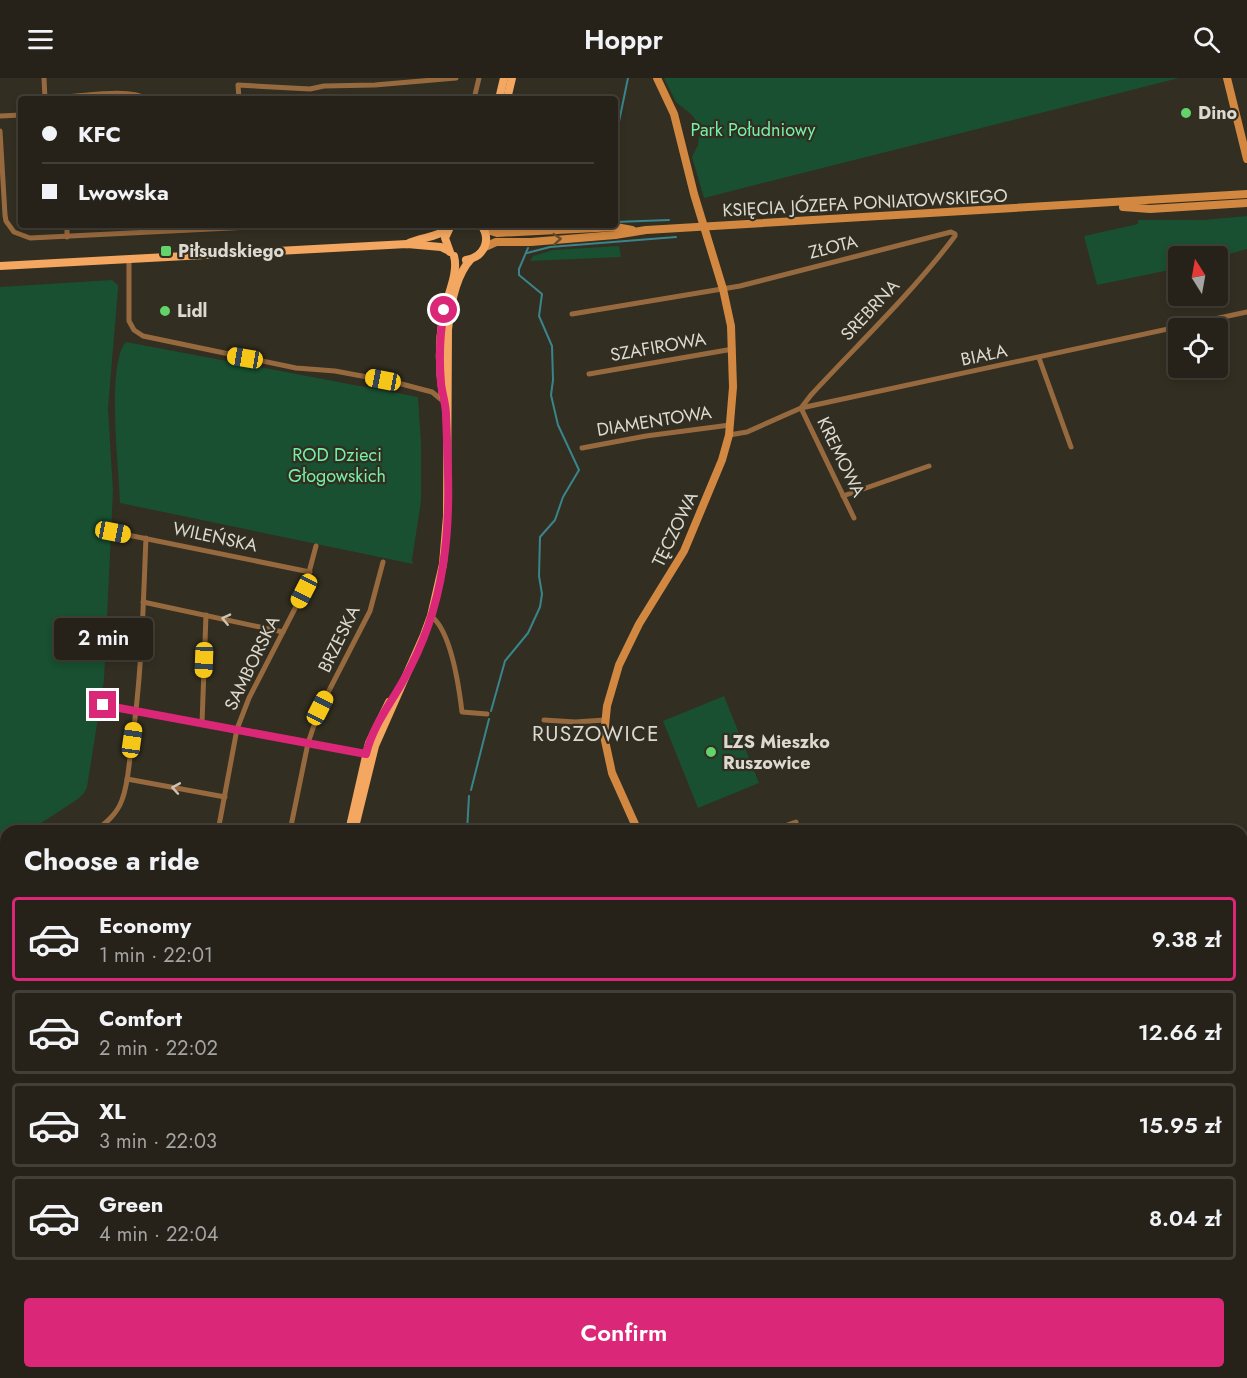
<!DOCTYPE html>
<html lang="en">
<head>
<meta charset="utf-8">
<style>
  body { margin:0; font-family:Jost,sans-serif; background:#322f26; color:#f1f3f6; height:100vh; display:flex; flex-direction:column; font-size:22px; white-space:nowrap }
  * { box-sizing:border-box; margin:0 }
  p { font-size:20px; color:#a4a4a2 }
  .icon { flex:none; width:33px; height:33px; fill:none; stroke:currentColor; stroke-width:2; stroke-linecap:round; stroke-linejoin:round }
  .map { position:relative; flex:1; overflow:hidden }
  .sheet { position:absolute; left:0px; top:747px; width:1248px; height:554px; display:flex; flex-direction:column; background:#262219; border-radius:18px 18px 0 0; box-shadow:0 3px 9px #0003,0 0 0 2px #423f38 }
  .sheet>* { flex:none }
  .top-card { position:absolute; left:18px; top:18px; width:600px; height:132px; border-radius:6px; box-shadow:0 3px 9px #0003,0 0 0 2px #423f38; display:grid; align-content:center; height:132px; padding:0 24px; background:#262219 }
  .needle { width:39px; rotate:349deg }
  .fabs { position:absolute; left:1168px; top:168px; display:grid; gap:12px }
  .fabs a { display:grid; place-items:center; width:60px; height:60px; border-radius:6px; background:#262219; box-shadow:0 3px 9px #0003,0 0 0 2px #423f38; font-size:30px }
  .end { position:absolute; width:27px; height:27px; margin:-14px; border:8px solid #db2777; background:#fff; box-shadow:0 0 0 3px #fff }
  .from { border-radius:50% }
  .bubble { position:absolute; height:42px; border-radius:6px; background:#262219; box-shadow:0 3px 9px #0003,0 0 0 2px #423f38; font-size:20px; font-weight:600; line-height:42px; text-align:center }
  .car { position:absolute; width:18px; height:36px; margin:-18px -9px; border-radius:8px; box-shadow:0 0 4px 2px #0007; background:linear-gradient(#f5c518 24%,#345 0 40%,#f5c518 0 76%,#345 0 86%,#f5c518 0) }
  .top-card b { display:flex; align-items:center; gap:21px; height:57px; font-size:22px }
  .top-card b+b { border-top:2px solid #423f38 }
  .top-card i { width:15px; height:15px; background:#f1f3f6 }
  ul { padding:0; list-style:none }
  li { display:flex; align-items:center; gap:18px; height:84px; margin:0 12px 9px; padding:0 12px; border:3px solid #423f38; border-radius:6px }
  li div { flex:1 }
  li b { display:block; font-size:22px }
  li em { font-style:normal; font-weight:600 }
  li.selected { border-color:#db2777 }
  li>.icon { width:54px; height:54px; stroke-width:1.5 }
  h2 { padding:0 24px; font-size:27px; line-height:72px }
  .cta { display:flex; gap:12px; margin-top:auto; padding:12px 24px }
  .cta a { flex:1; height:69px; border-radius:6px; background:#db2777; color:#fff; font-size:24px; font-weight:600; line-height:69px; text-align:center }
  header { display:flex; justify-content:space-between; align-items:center; height:78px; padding:0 24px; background:#262219; font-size:27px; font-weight:600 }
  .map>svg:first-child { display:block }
  .green { fill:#185031 }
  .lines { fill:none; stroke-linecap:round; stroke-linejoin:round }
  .stream { stroke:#39858b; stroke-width:2 }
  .street { stroke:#97693e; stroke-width:5 }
  .secondary { stroke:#d28841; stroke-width:8 }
  .primary { stroke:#f3a760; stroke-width:8 }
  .oneway { stroke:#6a4e2c }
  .oneway2 { stroke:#cdc3b3 }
  .route { stroke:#db2777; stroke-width:8 }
  .poi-dot { fill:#62d469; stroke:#322e21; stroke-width:2 }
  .labels { text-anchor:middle; stroke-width:4.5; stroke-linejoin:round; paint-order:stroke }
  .poi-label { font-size:18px; font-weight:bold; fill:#dbd9d0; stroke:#322e21; text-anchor:start }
  .park-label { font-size:18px; fill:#74f2a7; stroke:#322e21 }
  .street-label { font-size:18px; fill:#dbd9d0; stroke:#322e21 }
  .quarter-label { font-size:21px; letter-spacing:1.5px; fill:#dbd9d0; stroke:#322e21 }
</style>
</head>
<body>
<header><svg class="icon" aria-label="menu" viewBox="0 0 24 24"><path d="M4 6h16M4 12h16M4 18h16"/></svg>Hoppr<svg class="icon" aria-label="search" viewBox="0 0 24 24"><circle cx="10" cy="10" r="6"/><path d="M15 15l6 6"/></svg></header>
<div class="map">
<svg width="1247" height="1300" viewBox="0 0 1247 1300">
  <rect width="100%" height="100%" fill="#322e21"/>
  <!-- green -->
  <g class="green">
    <path d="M664,0H1179L704,120L692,79L698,67L700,48L691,36L676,24Z"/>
    <path d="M1247,138V171L1218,179L1179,178V190L1097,207L1084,158L1138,146V142H1203Z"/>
    <path d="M619,168L621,179L530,183L533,178L553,172Z"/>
    <path d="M112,202L118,207V211L108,330L113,413L104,602L87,709L84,715L78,721L29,753H6V768L0,770V209Z"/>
    <path d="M126,264L418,319L421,365V423L412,482L413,486L120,425C119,392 106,286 126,264Z"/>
    <path d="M724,618L759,705L698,730L663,643Z"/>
  </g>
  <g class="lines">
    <!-- stream -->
    <g class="stream">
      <path d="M615,63L628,0"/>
      <path d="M615,144L669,142"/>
      <path d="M504,148L512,147"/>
      <path d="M529,148V147"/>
      <path d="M527,175L550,169L676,159"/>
      <path d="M491,633L505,583L528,555L540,529L542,516L539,498L540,459L555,442L563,419L579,392L558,347L551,317L553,302L552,268L539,238L542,216L519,197V191L528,170"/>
      <path d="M471,712L489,641"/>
      <path d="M467,753L469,718"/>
      <path d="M570,1294L571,1300"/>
    </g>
    <!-- street -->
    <g class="street">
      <path d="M44,0L45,21"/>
      <path d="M64,19C86,18 129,10 147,21"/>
      <path d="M239,21L238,7L310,11L324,8L375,7L456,0"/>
      <path d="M474,21L479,0"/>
      <path d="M0,38L21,37"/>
      <path d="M0,53L5,137L6,143L14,154L30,160L290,147"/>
      <path d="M67,147V159"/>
      <path d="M129,181V243L134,252L143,258L296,290L335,293L394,304L432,314L443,323"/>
      <path d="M572,236L740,208L951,154L955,156V158C912,215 859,265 811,317L801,330L854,440"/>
      <path d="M1039,280L1071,369"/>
      <path d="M589,296L733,271"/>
      <path d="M729,357L747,354L801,330L1247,234"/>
      <path d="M582,370L646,358L730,347"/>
      <path d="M843,418L929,388"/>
      <path d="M113,454L310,494"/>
      <path d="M143,524L283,554"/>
      <path d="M431,538C451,553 459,609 462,634L487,636"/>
      <path d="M103,627L368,677"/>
      <path d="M544,642L575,644L605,642"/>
      <path d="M202,645L206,537"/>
      <path d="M127,701L225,719"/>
      <path d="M95,753C106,745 117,736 122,722C129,704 129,682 132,663C142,596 143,528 146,460"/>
      <path d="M218,753L237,651L249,620L304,513L316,468"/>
      <path d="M290,753L308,665L320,630L370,533L383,484"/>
      <path d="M770,753L796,744"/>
      <path d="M0,783L6,786"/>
      <path d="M0,1226L6,1224"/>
      <path d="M768,1294L775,1300"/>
      <path d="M1013,1294L1015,1300"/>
      <path d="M7,1300L28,1294"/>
      <path d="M247,1300L254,1294"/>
      <path d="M676,1300V1294"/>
    </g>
    <!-- secondary -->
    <g class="secondary">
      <path d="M1227,0L1247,81"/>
      <path d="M1123,129L1150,131L1247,125"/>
      <path d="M484,151L497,155L616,149L632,152"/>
      <path d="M485,169L496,164H531L615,157L646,152L1247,116"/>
      <path d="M638,753L612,695L604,658L607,628L619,587L639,546L684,473L722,382L729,357L733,309L731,248L723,211L694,116L674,36L657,0"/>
      <path d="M0,850L6,853"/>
    </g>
    <!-- primary -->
    <g class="primary">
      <path d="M499,21L504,0"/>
      <path d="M507,21L512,0"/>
      <path d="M407,166C420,159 436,160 448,151"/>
      <path d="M450,174L445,160L451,147"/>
      <path d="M466,182C484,179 492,162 481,147"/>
      <path d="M0,188L407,166L441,169L449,173"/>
      <path d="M443,318C439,293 439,263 443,238C446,219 459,196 454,178"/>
      <path d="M349,753L369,665L389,624"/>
      <path d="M354,753L375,668L424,557L431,538L443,486L447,438L448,252C450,230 455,198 471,181"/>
      <path d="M369,1294L371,1300"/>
    </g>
  </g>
  <!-- one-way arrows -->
  <defs><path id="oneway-chevron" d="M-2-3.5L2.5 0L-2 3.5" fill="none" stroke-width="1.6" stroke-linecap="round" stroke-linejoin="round" transform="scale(1.5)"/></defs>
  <use class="oneway" href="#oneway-chevron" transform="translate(557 161) rotate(-4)"/>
  <g class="oneway2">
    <use href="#oneway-chevron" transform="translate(226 541) rotate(-167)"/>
    <use href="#oneway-chevron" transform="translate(176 710) rotate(-170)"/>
  </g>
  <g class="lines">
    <!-- route -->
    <path class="route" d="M103,627L366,676C373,648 389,628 403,603C423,568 437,527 443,487C451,438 448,386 446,337C446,326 442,316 441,305C439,282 440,255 444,232"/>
  </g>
  <!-- markers -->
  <g class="poi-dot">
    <circle cx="1186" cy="35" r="6"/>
    <rect x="160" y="167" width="12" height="12" rx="3"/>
    <circle cx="165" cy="233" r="6"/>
    <circle cx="711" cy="674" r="6"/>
  </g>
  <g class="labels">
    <!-- poi labels -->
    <g class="poi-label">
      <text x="1198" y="41">Dino</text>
      <text x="178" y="179">Piłsudskiego</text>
      <text x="177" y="239">Lidl</text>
      <text x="723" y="670">LZS Mieszko<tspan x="723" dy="21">Ruszowice</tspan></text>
    </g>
    <!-- park labels -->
    <g class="park-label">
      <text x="753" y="58">Park Południowy</text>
      <text x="337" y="383">ROD Dzieci<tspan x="337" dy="21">Głogowskich</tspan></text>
    </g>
    <!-- street labels -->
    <g class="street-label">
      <text transform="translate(865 125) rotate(-3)" y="6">KSIĘCIA JÓZEFA PONIATOWSKIEGO</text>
      <text transform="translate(833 169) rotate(-14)" y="6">ZŁOTA</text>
      <text transform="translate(870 232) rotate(-47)" y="6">SREBRNA</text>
      <text transform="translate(658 269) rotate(-10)" y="6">SZAFIROWA</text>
      <text transform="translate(984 277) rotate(-12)" y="6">BIAŁA</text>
      <text transform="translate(654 343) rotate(-9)" y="6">DIAMENTOWA</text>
      <text transform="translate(841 379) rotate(64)" y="6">KREMOWA</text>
      <text transform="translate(675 451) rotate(-64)" y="6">TĘCZOWA</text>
      <text transform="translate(215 459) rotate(12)" y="6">WILEŃSKA</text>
      <text transform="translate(339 561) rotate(-64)" y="6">BRZESKA</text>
      <text transform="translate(252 585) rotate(-64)" y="6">SAMBORSKA</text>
    </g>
    <!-- quarter labels -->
    <g class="quarter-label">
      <text x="596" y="663">RUSZOWICE</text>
    </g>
  </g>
</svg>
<div class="fabs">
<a><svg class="needle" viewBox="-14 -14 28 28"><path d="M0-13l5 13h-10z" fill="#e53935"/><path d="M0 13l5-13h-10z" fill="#a4a4a2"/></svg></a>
<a><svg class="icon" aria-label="locate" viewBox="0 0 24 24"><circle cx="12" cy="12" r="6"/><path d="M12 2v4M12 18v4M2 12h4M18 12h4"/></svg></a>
</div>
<i class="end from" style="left:444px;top:232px"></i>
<i class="end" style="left:103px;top:627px"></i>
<div class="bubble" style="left:54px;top:540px;width:99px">2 min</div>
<i class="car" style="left:245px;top:280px;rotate:280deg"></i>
<i class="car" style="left:383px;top:302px;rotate:281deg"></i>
<i class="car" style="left:113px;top:454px;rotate:101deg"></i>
<i class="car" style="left:304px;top:513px;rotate:207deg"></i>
<i class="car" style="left:204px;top:582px;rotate:182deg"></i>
<i class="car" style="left:320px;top:630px;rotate:27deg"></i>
<i class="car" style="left:132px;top:662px;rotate:8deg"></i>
<div class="top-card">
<b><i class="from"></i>KFC</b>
<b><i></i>Lwowska</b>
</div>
<section class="sheet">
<h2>Choose a ride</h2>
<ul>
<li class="selected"><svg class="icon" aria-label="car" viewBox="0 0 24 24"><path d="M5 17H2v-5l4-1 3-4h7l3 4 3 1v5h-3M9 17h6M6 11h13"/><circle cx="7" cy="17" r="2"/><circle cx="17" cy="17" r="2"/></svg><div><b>Economy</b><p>1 min · 22:01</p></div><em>9.38 zł</em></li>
<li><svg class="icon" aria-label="car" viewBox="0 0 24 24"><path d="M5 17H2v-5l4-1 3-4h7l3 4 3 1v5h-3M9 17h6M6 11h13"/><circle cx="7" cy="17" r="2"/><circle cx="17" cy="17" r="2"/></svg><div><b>Comfort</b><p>2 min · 22:02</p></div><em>12.66 zł</em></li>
<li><svg class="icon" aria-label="car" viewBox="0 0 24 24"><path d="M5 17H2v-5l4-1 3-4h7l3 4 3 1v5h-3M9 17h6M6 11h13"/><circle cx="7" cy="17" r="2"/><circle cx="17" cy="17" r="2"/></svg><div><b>XL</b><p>3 min · 22:03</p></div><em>15.95 zł</em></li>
<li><svg class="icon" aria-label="car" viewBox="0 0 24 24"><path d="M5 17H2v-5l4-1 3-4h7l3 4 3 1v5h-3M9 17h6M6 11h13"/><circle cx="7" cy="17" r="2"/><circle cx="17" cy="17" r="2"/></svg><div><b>Green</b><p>4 min · 22:04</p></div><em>8.04 zł</em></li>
</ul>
<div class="cta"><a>Confirm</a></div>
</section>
</div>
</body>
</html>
